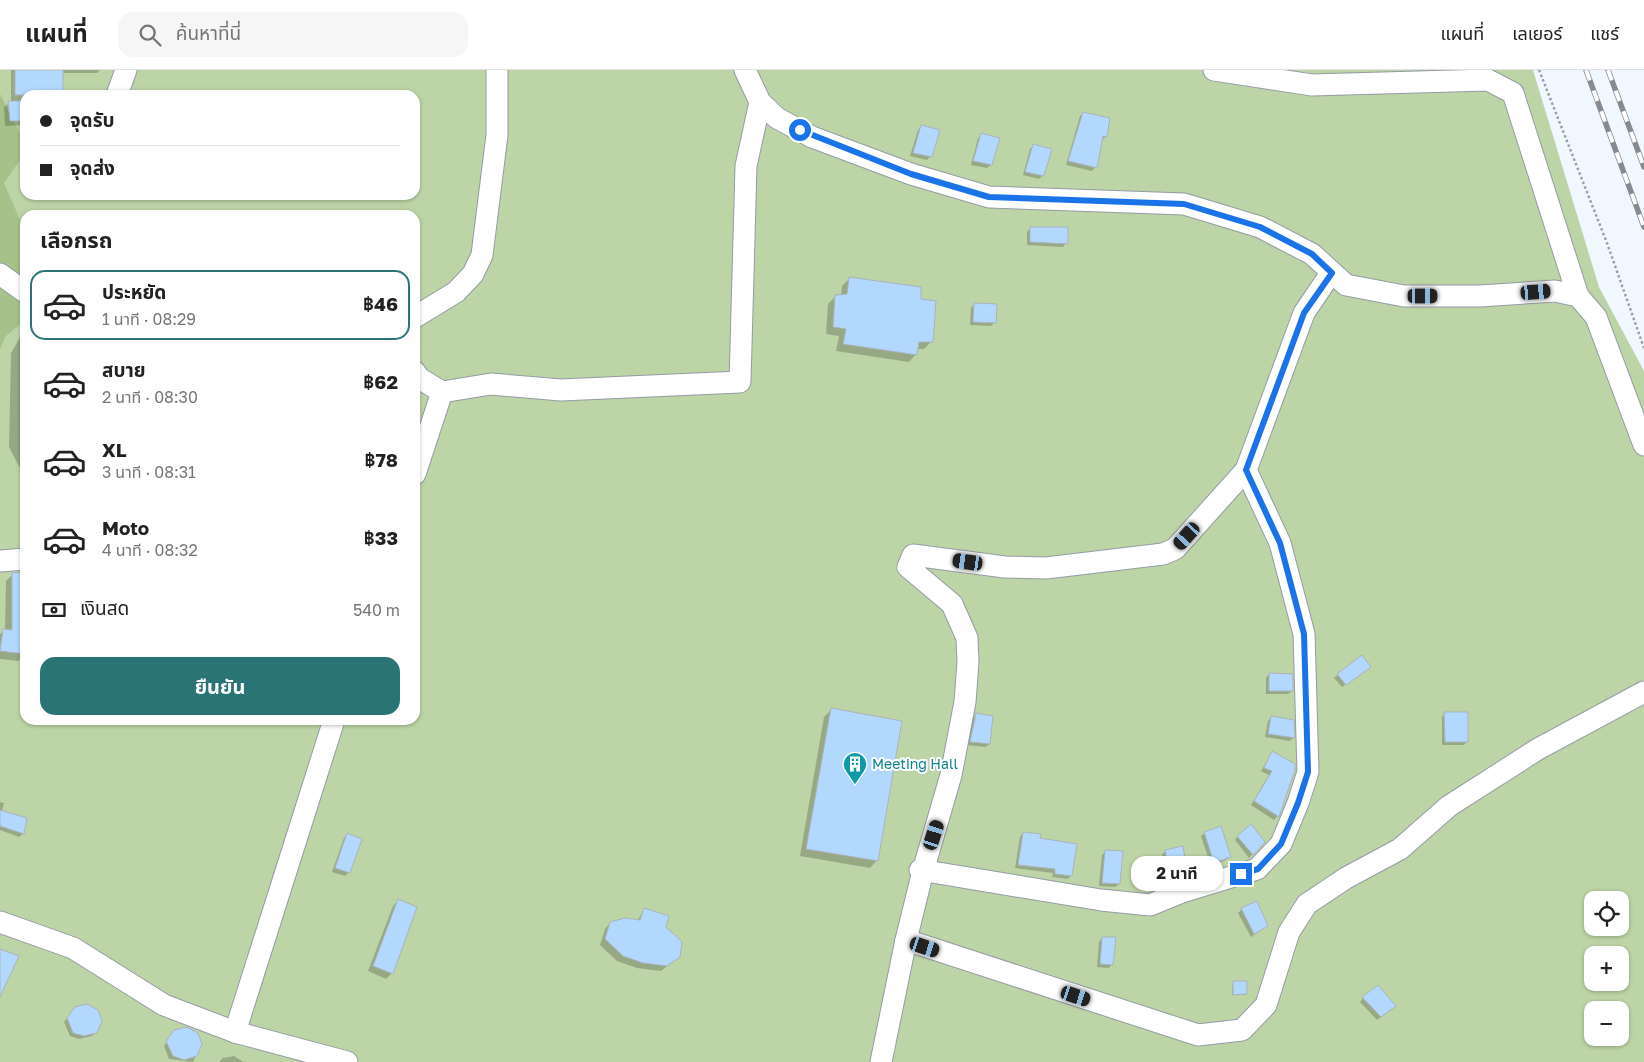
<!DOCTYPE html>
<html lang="th">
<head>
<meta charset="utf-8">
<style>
  body { margin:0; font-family:"Golos Text","Noto Sans Thai",sans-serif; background:#f6f6f6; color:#222; height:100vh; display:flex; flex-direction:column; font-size:19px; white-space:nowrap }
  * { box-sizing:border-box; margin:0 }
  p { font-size:16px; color:#767676 }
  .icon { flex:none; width:28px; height:28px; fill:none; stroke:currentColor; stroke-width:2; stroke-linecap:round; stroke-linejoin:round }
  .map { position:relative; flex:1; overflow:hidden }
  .sheet { position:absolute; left:20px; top:140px; width:400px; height:515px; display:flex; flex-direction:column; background:#fff; border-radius:15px; box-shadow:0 1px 4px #0004 }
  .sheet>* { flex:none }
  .hud { position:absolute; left:20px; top:20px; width:400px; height:110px; border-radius:15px; box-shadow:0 1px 4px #0004; display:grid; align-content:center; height:110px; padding:0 20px; background:#fff }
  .tools { position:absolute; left:1584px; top:821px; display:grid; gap:10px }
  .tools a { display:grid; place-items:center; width:45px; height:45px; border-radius:10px; background:#fff; box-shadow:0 1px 4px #0004; font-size:25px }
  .end { position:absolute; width:22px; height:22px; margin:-11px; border:6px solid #1a73e8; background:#fff; box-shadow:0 0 0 2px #fff }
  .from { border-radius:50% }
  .bubble { position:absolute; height:35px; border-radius:15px; background:#fff; box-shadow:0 1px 4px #0004; font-size:16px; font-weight:700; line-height:35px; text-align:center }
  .car { position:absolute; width:15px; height:30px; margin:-15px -8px; border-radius:6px; box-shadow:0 0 4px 1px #0007; background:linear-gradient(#222 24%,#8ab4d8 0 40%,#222 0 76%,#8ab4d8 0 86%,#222 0) }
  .hud b { display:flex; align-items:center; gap:18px; height:48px; font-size:19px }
  .hud b+b { border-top:1px solid #e0e0e0 }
  .hud i { width:12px; height:12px; background:#222 }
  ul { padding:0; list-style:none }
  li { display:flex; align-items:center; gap:15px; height:70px; margin:0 10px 8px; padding:0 10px; border:2px solid transparent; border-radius:15px }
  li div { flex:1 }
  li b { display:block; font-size:19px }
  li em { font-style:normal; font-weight:700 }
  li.active { border-color:#2a7476 }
  li>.icon { width:45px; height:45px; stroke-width:1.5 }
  h2 { padding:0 20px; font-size:22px; line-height:60px }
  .pay { display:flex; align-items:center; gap:12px; height:55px; padding:0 20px; font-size:19px }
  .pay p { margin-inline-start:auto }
  .button { display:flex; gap:10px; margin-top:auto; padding:10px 20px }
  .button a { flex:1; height:58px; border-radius:15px; background:#2a7476; color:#fff; font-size:20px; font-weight:700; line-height:58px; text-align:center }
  header { display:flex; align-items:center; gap:30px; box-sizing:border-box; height:70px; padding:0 25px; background:#fff; border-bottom:1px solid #e0e0e0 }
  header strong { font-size:24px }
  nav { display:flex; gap:28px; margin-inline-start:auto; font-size:18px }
  .search { width:350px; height:45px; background:#f6f6f6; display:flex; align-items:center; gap:12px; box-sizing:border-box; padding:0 18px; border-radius:15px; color:#767676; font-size:19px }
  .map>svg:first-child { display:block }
  .green { fill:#bdd4a6; fill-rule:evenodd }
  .forest { fill:#a6c28a }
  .shadow { fill:#0003 }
  .building { fill:#b2d8fd; stroke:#abb3bc }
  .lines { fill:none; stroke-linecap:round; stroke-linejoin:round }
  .minor-casing { stroke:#949ca4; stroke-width:23 }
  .path { stroke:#9ba0a6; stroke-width:2.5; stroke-dasharray:2.5 2.5; stroke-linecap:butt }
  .minor { stroke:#fff; stroke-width:21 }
  .rail-casing { stroke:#868b90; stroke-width:5.5 }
  .rail { stroke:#fff; stroke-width:4; stroke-dasharray:11; stroke-linecap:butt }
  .route { stroke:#1a73e8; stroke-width:6 }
  .labels { text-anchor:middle; stroke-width:4; stroke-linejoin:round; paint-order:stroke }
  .culture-label { font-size:14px; fill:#0d838f; stroke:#fff; text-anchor:start }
</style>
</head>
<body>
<header>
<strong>แผนที่</strong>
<div class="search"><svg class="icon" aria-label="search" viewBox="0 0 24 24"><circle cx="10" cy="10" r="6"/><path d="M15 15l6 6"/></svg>ค้นหาที่นี่</div>
<nav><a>แผนที่</a><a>เลเยอร์</a><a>แชร์</a></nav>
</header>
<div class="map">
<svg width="1644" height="992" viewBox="0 0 1644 992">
  <rect width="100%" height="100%" fill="#f0f7fe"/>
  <!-- green -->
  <path class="green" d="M0,0H1533L1599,217L1644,301V992H0ZM25,25H415V125H25ZM25,145H415V650H25ZM1592,830H1620V858H1592ZM1592,885H1620V912H1592ZM1592,940H1620V968H1592Z"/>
  <!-- forest -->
  <path class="forest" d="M0,24L25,73V83L4,113L21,152L25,154V250L6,266L0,279Z"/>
  <!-- shadow -->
  <g class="shadow">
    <path d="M11,0H100L97,3H62V25H25V55L5,56L4,37L11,32Z"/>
    <path d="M1083,43L1106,66L1102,70L1096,97L1092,101L1066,95L1080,46Z"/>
    <path d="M921,56L931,86L927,90L910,86L918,60Z"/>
    <path d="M982,65L991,95L987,98L971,95L978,68Z"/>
    <path d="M1034,75L1043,105L1039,109L1023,105L1030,79Z"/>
    <path d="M1031,158L1066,173L1063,177L1027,175V162Z"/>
    <path d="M850,208L920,230L932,271L924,279H917L916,284L909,292L836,281L839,266L826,264L828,234L836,226H841L842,216Z"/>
    <path d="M974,235L994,253L991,256L970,255L971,238Z"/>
    <path d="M25,259V408L9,377L11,283Z"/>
    <path d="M25,503V584L18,591L0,589V564L5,560L6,511L13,504Z"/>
    <path d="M1370,597L1342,617L1334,608L1338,605Z"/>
    <path d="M1269,604L1292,621L1288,624H1266V608Z"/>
    <path d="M831,640L877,790L870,798L800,786L824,647Z"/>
    <path d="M1445,643L1467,672L1464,675H1442V647Z"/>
    <path d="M976,645L989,674L986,677L967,675L972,648Z"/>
    <path d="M1272,647L1293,668L1290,671L1265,667L1268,651Z"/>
    <path d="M1272,683L1294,700L1278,746L1274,750L1251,735L1269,705L1261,701Z"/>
    <path d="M0,732L4,733L2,741L26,749L23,764L19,767L0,760Z"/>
    <path d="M1023,763L1039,769L1071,805L1068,809L1052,807L1053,803L1015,798L1020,767Z"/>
    <path d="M1205,763L1230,787L1226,790L1211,796L1201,766Z"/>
    <path d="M347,764L349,802L345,806L332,802L344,768Z"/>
    <path d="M1238,766L1264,772L1249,788L1235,770Z"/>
    <path d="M1166,781L1187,807L1183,810L1168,815L1162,784Z"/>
    <path d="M1105,782L1119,814L1115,817L1099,816L1102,785Z"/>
    <path d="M399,830L392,903L386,909L368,901L393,836Z"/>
    <path d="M1242,839L1267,856L1251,867L1238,843Z"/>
    <path d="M644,840L664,857L679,887L661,901L637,898L617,891L600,875L605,859L610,853L637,851Z"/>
    <path d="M1102,868L1112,894L1109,898L1097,897L1099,872Z"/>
    <path d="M1233,912L1245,924L1244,925H1232Z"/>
    <path d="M1363,928L1391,940L1377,950L1360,932Z"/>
    <path d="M75,938L96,962L92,966L79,969L70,966L64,952Z"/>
    <path d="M171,965L201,974L193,992L169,989L164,976Z"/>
    <path d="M234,986L244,992H219L223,988Z"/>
  </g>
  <!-- building -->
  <g class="building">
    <rect x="15" y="0" width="48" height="25"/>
    <path d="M8,31H25V51H10Z"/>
    <path d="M1083,42L1110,48L1107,67L1103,66L1097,98L1068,91Z"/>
    <path d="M921,55L940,60L932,87L913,83Z"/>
    <path d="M981,63L1000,68L992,95L973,91Z"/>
    <path d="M1033,74L1052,79L1044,106L1025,102Z"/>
    <path d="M1030,157H1068V174L1030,172Z"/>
    <path d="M849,207L921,217V229L936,231L933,272H919L917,285L843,274L846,259L833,257L835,225L847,224Z"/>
    <path d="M974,233L997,234L996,253L973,252Z"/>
    <path d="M25,502V584L0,581L3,559L12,560V503Z"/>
    <path d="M1362,585L1371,597L1346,615L1337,604Z"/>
    <path d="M1269,603L1293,604V621H1269Z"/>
    <path d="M831,638L902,651L878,791L806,779Z"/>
    <path d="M1444,642H1468V672H1445Z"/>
    <path d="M976,643L993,646L990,674L970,672Z"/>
    <path d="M1271,646L1294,650L1295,668L1268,664Z"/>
    <path d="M1272,681L1295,694V700L1279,747L1254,731L1272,701L1264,698Z"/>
    <path d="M0,740L27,748L24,764L0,756Z"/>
    <path d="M1251,754L1265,772L1253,785L1237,766Z"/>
    <path d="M1221,756L1231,787L1214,793L1204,762Z"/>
    <path d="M1023,762L1041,764L1040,768L1077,774L1072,806L1055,804V799L1018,795Z"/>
    <path d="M347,763L362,769L350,803L335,798Z"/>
    <path d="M1183,776L1188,807L1171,812L1165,780Z"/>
    <path d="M1105,780L1123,781L1120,814L1102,813Z"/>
    <path d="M398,829L417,837L393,904L373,896Z"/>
    <path d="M1257,831L1268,856L1254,864L1241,838Z"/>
    <path d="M644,838L669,846L666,857L682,872L680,887L667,896L643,893L623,886L605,869L610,852L625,848L640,850Z"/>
    <path d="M1102,867H1116L1113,895L1100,894Z"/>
    <path d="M0,879L19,886L0,927Z"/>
    <path d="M1233,911H1247V924L1233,925Z"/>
    <path d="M1378,915L1396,936L1381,947L1362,927Z"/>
    <path d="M87,934L98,940L102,951L97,963L84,966L73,963L67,948L75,937Z"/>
    <path d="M187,957L198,963L202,974L197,986L184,990L173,986L166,971L174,960Z"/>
  </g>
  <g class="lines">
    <!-- minor casing -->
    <g class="minor-casing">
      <g id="minor">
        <path d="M745,0L760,32L777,48L812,67L911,104L989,127L1184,134L1260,157L1312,184L1346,215L1404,226H1480L1555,221L1578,226L1596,247L1644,375"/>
        <path d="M1214,0L1312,15L1488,10L1513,23L1578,226"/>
        <path d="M117,25L126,0"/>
        <path d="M0,204L25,222"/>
        <path d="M415,247L456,222L473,204L482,185L497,65V0"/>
        <path d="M415,302L419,308L442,322L491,314L561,320L740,312L746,96L760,32"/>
        <path d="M415,404L442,322"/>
        <path d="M0,491L25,489"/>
        <path d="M920,800L1101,830L1150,835L1182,822L1257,799L1281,774L1298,733L1308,702L1304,564L1280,473L1246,400L1304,243L1331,203"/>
        <path d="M0,852L73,878L164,935L235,962L347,992"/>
        <path d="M906,870L923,801L951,705L965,632L968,592L967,568L952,534L908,497L913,485L1005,497L1046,498L1163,484L1175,479L1246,400"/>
        <path d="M235,962L334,650"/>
        <path d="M881,992L906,870L1198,965L1242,960L1266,935L1289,862L1307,834L1346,808L1400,779L1449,736L1538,679L1644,622"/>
      </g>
    </g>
    <!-- path -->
    <path class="path" d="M1539,0L1607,173L1644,278"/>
    <!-- minor -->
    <use href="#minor" class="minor"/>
    <!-- rail casing -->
    <g class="rail-casing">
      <g id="rail">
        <path d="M1586,0L1644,157"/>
        <path d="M1608,0L1644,97"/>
      </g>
    </g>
    <!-- rail -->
    <use href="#rail" class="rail"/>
  </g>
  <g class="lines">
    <!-- route -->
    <path class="route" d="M800,60L911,104L989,127L1184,134L1260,157L1312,184L1332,203L1304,243L1246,400L1280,473L1304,564L1308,702L1298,733L1281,774L1258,799L1241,804"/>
  </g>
  <!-- icons -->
  <defs>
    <g id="building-pin" transform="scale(1.25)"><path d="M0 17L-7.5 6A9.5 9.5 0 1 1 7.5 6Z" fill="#0f9aa8" stroke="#fff"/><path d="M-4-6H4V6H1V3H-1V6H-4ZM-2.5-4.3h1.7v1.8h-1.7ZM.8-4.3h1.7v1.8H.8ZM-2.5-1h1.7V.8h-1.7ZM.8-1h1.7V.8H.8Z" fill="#fff"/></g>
  </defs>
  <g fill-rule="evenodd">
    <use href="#building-pin" x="855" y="694"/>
  </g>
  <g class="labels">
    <!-- culture labels -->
    <g class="culture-label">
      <text x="872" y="699">Meeting Hall</text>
    </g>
  </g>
</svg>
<div class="tools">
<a><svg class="icon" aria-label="locate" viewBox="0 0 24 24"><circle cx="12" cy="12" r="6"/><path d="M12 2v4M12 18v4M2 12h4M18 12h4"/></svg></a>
<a>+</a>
<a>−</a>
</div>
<i class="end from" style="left:800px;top:60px"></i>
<i class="end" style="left:1241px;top:804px"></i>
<div class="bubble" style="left:1131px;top:786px;width:92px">2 นาที</div>
<i class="car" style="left:1536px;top:222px;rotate:86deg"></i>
<i class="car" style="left:1423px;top:226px;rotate:90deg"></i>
<i class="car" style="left:1187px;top:466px;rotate:222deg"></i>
<i class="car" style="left:968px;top:492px;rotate:278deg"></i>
<i class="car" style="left:934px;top:765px;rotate:18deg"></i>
<i class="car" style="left:925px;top:877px;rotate:108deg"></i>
<i class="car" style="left:1076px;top:926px;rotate:108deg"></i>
<div class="hud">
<b><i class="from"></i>จุดรับ</b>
<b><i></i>จุดส่ง</b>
</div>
<section class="sheet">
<h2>เลือกรถ</h2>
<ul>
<li class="active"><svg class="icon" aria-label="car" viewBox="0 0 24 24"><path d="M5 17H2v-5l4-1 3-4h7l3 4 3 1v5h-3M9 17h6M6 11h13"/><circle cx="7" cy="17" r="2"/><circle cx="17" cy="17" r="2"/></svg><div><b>ประหยัด</b><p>1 นาที · 08:29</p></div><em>฿46</em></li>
<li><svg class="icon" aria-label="car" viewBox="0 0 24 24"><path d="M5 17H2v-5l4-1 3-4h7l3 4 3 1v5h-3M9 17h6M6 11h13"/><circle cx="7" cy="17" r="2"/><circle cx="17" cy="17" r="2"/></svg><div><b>สบาย</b><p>2 นาที · 08:30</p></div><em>฿62</em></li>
<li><svg class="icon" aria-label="car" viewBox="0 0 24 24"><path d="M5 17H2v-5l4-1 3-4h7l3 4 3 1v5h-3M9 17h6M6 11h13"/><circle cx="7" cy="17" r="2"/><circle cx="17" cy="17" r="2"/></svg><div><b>XL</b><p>3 นาที · 08:31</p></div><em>฿78</em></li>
<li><svg class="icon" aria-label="car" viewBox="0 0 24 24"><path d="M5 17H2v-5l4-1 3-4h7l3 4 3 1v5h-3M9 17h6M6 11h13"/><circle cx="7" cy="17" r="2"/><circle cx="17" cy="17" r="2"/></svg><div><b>Moto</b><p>4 นาที · 08:32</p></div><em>฿33</em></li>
</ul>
<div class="pay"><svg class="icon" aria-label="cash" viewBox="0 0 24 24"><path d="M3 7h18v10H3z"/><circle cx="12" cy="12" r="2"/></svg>เงินสด<p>540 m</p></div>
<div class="button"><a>ยืนยัน</a></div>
</section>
</div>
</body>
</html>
